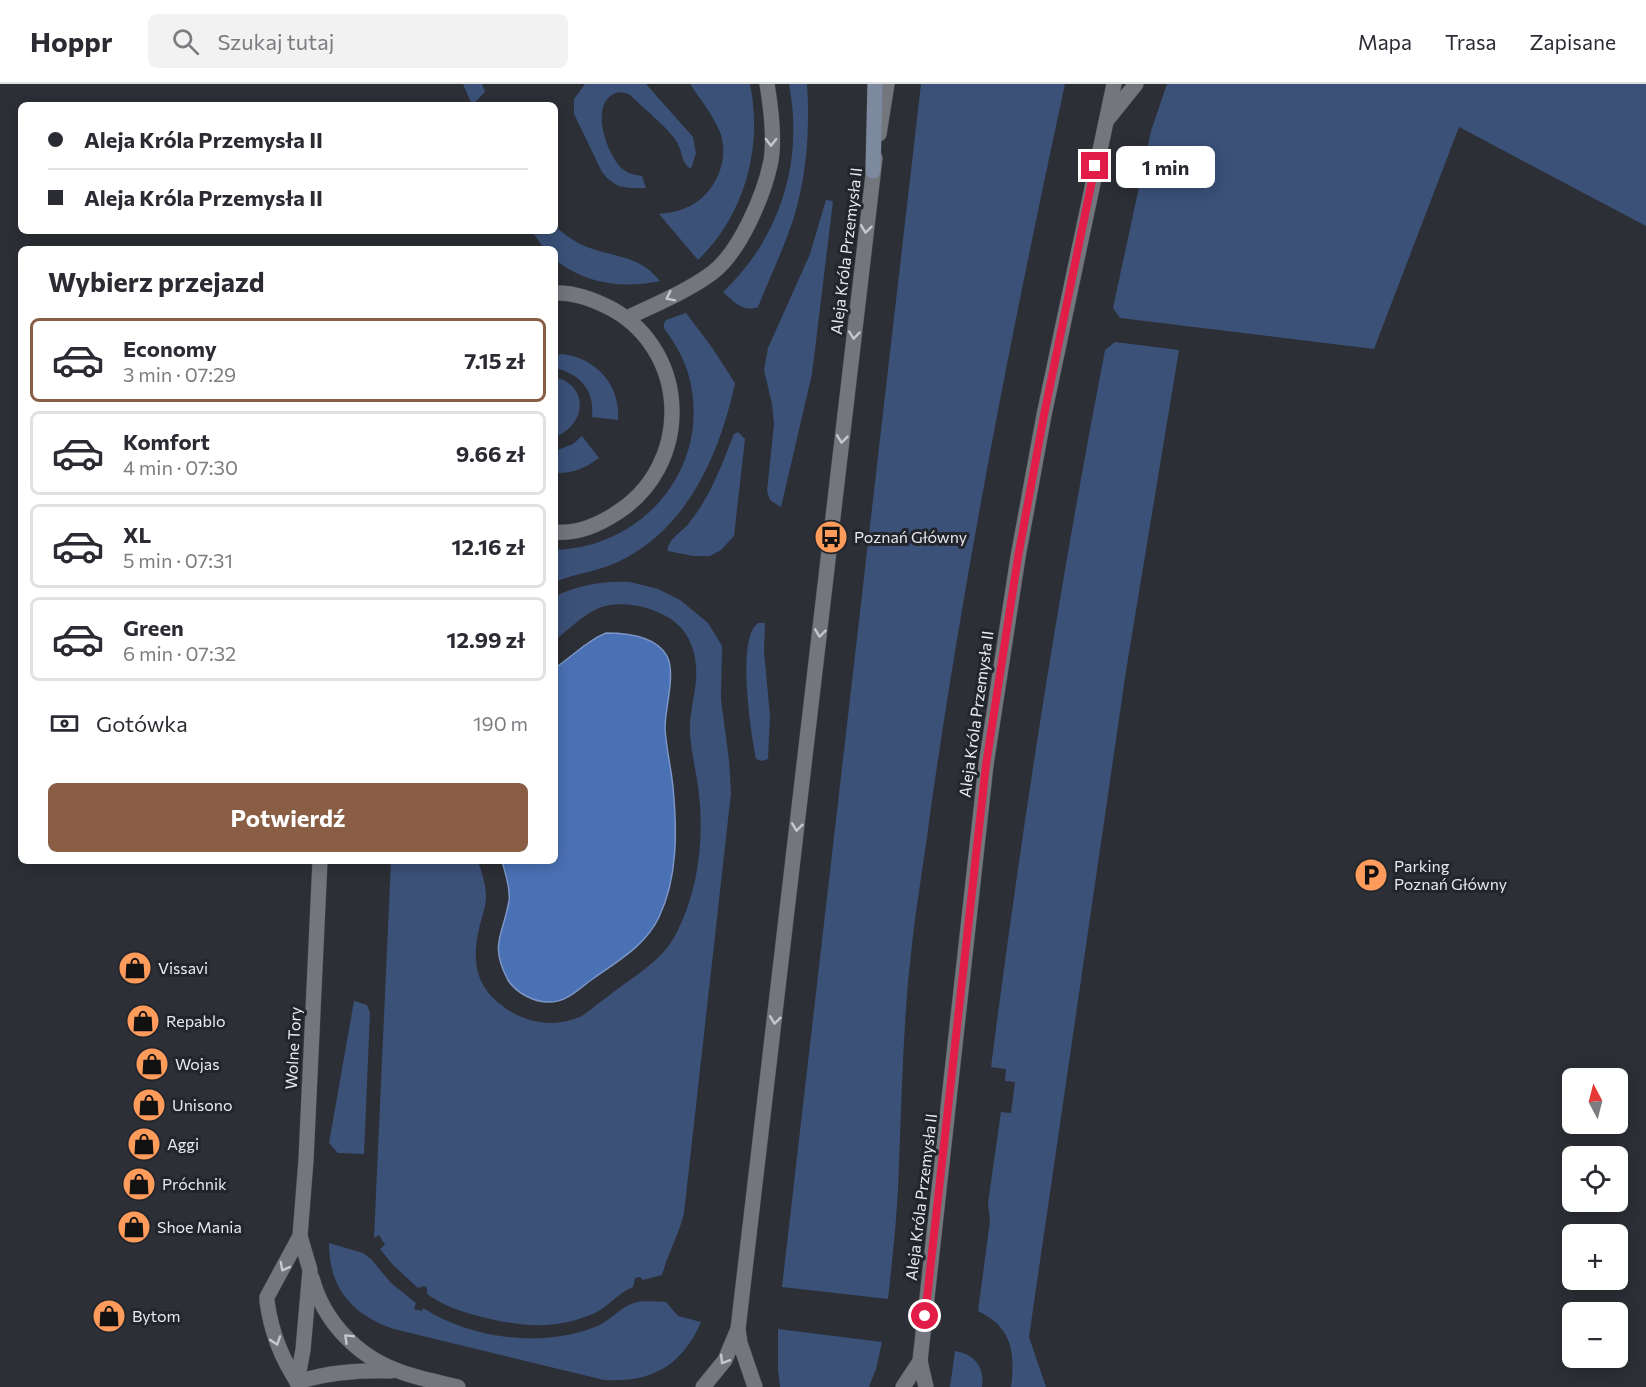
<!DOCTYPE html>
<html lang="pl">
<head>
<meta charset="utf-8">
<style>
  body { margin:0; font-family:Commissioner,sans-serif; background:#f2f2f3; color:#2b2b33; height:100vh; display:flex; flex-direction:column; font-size:22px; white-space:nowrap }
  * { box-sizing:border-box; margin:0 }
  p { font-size:20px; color:#7c7c81 }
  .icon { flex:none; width:33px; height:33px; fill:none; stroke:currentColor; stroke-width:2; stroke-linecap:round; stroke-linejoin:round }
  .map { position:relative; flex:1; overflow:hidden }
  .sheet { position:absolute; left:18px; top:162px; width:540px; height:618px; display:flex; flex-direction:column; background:#fff; border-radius:9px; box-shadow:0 3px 15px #0003 }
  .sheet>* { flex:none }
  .top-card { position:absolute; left:18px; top:18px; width:540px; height:132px; border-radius:9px; box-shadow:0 3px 15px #0003; display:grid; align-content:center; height:132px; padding:0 30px; background:#fff }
  .needle { width:39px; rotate:353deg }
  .buttons { position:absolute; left:1562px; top:984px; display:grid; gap:12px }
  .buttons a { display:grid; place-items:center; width:66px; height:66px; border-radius:9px; background:#fff; box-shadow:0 3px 15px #0003; font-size:30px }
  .end { position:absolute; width:27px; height:27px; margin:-14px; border:8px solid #e11d48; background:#fff; box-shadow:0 0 0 3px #fff }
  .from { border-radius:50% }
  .bubble { position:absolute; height:42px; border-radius:9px; background:#fff; box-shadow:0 3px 15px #0003; font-size:20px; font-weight:700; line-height:42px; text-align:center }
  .top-card b { display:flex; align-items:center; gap:21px; height:57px; font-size:22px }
  .top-card b+b { border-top:2px solid #e1e1e2 }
  .top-card i { width:15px; height:15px; background:#2b2b33 }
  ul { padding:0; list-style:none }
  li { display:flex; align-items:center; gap:18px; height:84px; margin:0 12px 9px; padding:0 18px; border:3px solid #e1e1e2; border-radius:9px }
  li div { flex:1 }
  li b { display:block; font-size:22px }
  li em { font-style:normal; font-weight:700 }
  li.on { border-color:#8a5d45 }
  li>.icon { width:54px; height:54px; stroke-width:1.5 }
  h2 { padding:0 30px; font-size:27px; line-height:72px }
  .pay { display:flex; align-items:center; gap:15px; height:66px; padding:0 30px; font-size:22px }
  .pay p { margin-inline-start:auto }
  .action { display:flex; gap:12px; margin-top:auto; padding:12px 30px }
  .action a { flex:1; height:69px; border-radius:9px; background:#8a5d45; color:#fff; font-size:24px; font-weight:700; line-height:69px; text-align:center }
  header { display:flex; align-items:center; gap:36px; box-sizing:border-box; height:84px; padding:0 30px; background:#fff; border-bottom:2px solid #e1e1e2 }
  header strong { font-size:28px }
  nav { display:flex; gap:33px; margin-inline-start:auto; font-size:21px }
  .search { width:420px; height:54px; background:#f2f2f3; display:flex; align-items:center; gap:15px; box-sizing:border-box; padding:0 21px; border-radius:9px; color:#7c7c81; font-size:22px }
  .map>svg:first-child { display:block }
  .green { fill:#3b5178 }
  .water { fill:#4b71b5; stroke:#7a95c6; stroke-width:1.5 }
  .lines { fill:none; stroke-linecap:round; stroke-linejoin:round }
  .street-casing { stroke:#474a4e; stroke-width:16 }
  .secondary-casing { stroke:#474a4e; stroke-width:16 }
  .street { stroke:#73777d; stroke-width:15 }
  .secondary { stroke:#7d899f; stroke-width:15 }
  .oneway { stroke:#c5c8cc }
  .route { stroke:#e11d48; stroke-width:8 }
  .labels { text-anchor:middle; stroke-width:6; stroke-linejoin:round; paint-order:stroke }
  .street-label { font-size:16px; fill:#e8eaee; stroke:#22252b }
  .poi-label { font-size:16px; fill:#e8eaee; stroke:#22252b; text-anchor:start }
</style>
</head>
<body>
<header>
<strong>Hoppr</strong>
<div class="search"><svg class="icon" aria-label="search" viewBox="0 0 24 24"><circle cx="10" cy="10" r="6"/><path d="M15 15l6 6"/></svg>Szukaj tutaj</div>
<nav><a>Mapa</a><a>Trasa</a><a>Zapisane</a></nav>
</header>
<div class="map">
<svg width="1646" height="1303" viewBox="0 0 1646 1303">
  <rect width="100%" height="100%" fill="#2c2f35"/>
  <!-- green -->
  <g class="green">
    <path d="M463,0H482L485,8L472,21Z"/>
    <path d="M585,0H646L693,53L696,69L691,85C681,79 683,70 678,60C671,46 642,23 630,11C623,8 619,7 612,11C590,24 608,74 624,86C629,90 636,91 642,92L646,104H630L618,102L607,94L602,88L574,30V15Z"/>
    <path d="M690,0H750C763,63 745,131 698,176L659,130C667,129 675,128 683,125C713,115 731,78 720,48C713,31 700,15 690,0Z"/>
    <path d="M789,0H807C810,44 807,90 794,133C784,164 770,193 758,223C743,229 733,217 723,208C780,154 804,78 789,0Z"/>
    <path d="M921,0H1065C1013,240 966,480 931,723C925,772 916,821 911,870C903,939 902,1009 899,1079C898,1125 893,1170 888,1215L782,1203Z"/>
    <path d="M1167,0H1646V142L1459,43L1374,265L1120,234L1113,224L1151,47Z"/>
    <path d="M826,116L833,117L812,290L781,423L770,416L767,407L774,340L772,320L764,286L768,264L810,170Z"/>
    <path d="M555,142C565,151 575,158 587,163C616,174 639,171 660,197C621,205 587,200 555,176V165H544L532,147H555Z"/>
    <path d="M686,229L711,262L735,299C720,369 688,444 620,477C600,487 576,489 555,498V466C647,463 714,379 688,289C683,272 674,258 664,244V239L666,236Z"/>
    <path d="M1115,258L1179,266L1126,587L1029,1253L1046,1303H1011C1015,1269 1013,1244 978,1227L990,1137L988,1119L1001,1028L1011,1029L1015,998L1005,997L1006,985L991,983C1022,742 1059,504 1105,266Z"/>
    <path d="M562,270C596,274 621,301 618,336L592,333C595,306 580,290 555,284V271Z"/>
    <path d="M555,293C590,302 586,341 555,353Z"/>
    <path d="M738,348L745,355L734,452L721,466L710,472H693L668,467C666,457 683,447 689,439C711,412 721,382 734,350Z"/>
    <path d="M582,352L599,374C586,384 572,390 555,389V367L573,360Z"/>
    <path d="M630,498L658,505L680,516L708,539L722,562L721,615L729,676L731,709L684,1129C679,1151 668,1169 662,1191L643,1196L640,1193L635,1194L633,1203C618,1209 609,1222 595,1229C557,1246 521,1243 482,1233C462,1228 444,1222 427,1210V1204L424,1202L418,1204L393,1181L380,1165L385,1161L379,1151L374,1154L391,777H478C482,789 486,801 486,813C486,824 481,834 479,845C470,884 479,910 515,930C537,941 559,942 582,932C592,925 601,917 611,910C635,891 663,877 677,848C698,806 704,758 699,711C697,690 691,669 690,648C689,623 700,599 695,575C694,565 689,554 683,546C666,525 624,514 599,524C582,531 570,545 555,556V512C580,501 603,497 630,498Z"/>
    <path d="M758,539H765L764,567L770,632L768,675L762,677L756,675C751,649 736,555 758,539Z"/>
    <path d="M354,917L367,921L370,929L364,1070L338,1069L329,1059Z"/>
    <path d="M329,1159L363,1169L371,1175L391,1199L416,1219L414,1225L422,1227L423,1224C472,1255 541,1264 595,1243C609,1238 622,1222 634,1219C643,1216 656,1218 666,1218L678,1232L701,1238C682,1282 651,1299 604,1296L394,1245C352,1231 329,1204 329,1159Z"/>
    <path d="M778,1245L882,1258L876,1285L869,1303H780L778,1286Z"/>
    <path d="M955,1267C974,1270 985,1283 982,1303H950Z"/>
  </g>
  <!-- water -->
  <path class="water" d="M606,549C626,549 656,552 667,572C676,590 665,624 665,644C666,664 671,683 673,703C677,746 678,793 659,833C646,861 618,877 594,894C581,903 567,918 551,918C535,919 516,909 508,896C489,860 503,852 509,817C511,805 505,789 502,777H555V584C572,573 586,557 606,549Z"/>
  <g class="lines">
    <!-- street casing -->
    <g class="street-casing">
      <g id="street">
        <path d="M1107,36L1136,0"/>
        <path d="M879,50L887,0"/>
        <path d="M555,209C574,208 595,216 612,225C691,269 692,383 615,430C598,441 576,450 555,448"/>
        <path d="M627,234C656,220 686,208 712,189C740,168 764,111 771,77C775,53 771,24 767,0"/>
        <path d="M300,1152L267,1213V1217C271,1248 282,1276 300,1302"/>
        <path d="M312,1194C323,1236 356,1271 396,1286C415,1294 438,1298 458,1303"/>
        <path d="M920,1277L926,1303"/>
        <path d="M297,1298L303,1266L310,1186L300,1152L306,1076L320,777"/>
        <path d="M297,1298C329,1288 358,1286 391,1287"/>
        <path d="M703,1303L725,1276L738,1245"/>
        <path d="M755,1303L740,1259L738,1245L875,74"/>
        <path d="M903,1303L920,1277L986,681L1018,473L1044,331L1114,0"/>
      </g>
    </g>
    <!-- secondary casing -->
    <g class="secondary-casing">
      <path id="secondary" d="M873,87L875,0"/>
    </g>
    <!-- street -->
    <use href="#street" class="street"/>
    <!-- secondary -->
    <use href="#secondary" class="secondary"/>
  </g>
  <!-- one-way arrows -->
  <defs><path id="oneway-chevron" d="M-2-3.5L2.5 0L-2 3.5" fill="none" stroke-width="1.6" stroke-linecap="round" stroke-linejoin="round" transform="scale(1.5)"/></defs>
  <g class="oneway">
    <use href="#oneway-chevron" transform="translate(771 58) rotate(91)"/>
    <use href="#oneway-chevron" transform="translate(866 145) rotate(97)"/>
    <use href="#oneway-chevron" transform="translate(670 213) rotate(154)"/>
    <use href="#oneway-chevron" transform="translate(854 251) rotate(96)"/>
    <use href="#oneway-chevron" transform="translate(842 355) rotate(97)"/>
    <use href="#oneway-chevron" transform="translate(820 549) rotate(97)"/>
    <use href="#oneway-chevron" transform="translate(797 743) rotate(97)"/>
    <use href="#oneway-chevron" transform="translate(775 936) rotate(97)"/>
    <use href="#oneway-chevron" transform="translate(284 1183) rotate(118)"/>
    <use href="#oneway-chevron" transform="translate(348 1254) rotate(-136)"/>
    <use href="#oneway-chevron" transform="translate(276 1257) rotate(71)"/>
    <use href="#oneway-chevron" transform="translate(724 1276) rotate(122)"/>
  </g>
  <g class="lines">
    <!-- route -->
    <path class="route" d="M925,1232L986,681L1018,473L1044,331L1095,82"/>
  </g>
  <!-- icons -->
  <defs>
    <g id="bus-disc" transform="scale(1.725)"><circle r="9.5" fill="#ff9b5b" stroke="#22252b"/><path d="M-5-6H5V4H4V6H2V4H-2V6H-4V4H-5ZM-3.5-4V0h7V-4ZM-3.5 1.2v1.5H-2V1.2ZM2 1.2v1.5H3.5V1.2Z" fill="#111"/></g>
    <g id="parking-disc" transform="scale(1.725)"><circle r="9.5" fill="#ff9b5b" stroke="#22252b"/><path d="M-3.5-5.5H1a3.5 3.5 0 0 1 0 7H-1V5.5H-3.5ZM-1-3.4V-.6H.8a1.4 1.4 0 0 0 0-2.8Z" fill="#111"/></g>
    <g id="shop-disc" transform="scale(1.725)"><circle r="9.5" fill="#ff9b5b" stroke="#22252b"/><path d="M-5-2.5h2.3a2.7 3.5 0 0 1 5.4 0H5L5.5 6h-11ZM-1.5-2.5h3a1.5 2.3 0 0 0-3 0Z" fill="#111"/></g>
  </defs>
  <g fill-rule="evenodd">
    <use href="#bus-disc" x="831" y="453"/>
    <use href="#parking-disc" x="1371" y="791"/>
    <use href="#shop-disc" x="135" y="884"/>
    <use href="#shop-disc" x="143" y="937"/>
    <use href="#shop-disc" x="152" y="980"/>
    <use href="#shop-disc" x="149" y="1021"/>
    <use href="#shop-disc" x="144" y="1060"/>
    <use href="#shop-disc" x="139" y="1100"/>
    <use href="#shop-disc" x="134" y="1143"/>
    <use href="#shop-disc" x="109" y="1232"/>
  </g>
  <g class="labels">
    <!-- street labels -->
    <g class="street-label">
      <text transform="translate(846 167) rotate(-83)" y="6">Aleja Króla Przemysła II</text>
      <text transform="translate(976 630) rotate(-82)" y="6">Aleja Króla Przemysła II</text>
      <text transform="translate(293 964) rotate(-87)" y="6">Wolne Tory</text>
      <text transform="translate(921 1113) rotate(-83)" y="6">Aleja Króla Przemysła II</text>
    </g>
    <!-- poi labels -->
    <g class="poi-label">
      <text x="854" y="459">Poznań Główny</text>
      <text x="1394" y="788">Parking<tspan x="1394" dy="18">Poznań Główny</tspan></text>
      <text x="158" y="890">Vissavi</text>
      <text x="166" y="943">Repablo</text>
      <text x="175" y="986">Wojas</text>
      <text x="172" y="1027">Unisono</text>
      <text x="167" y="1066">Aggi</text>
      <text x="162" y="1106">Próchnik</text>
      <text x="157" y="1149">Shoe Mania</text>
      <text x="132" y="1238">Bytom</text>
    </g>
  </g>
</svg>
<div class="buttons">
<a><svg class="needle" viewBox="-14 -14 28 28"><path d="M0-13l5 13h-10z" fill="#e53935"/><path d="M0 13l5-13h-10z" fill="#7c7c81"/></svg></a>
<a><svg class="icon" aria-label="locate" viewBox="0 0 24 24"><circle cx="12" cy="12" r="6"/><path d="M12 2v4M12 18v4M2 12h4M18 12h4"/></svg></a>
<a>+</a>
<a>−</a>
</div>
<i class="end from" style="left:925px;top:1232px"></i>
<i class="end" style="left:1095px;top:82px"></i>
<div class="bubble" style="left:1116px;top:62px;width:99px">1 min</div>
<div class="top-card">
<b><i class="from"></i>Aleja Króla Przemysła II</b>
<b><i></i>Aleja Króla Przemysła II</b>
</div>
<section class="sheet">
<h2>Wybierz przejazd</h2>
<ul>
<li class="on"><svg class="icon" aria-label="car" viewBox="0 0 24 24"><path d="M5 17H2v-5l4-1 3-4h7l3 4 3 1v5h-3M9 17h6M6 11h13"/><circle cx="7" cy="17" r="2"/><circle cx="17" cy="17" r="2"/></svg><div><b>Economy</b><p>3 min · 07:29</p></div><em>7.15 zł</em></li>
<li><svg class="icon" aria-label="car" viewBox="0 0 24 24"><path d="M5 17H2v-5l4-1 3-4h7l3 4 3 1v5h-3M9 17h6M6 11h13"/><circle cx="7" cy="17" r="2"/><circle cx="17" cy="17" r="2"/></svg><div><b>Komfort</b><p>4 min · 07:30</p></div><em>9.66 zł</em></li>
<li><svg class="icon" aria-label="car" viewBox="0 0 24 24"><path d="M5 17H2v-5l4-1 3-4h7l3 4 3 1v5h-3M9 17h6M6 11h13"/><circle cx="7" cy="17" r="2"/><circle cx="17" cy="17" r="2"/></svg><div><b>XL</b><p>5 min · 07:31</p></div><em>12.16 zł</em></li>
<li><svg class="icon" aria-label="car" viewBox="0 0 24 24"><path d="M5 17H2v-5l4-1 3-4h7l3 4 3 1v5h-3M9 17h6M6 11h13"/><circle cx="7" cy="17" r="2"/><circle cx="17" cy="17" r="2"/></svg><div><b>Green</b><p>6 min · 07:32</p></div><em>12.99 zł</em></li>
</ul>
<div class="pay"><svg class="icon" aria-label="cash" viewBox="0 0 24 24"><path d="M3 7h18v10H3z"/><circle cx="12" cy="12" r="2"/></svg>Gotówka<p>190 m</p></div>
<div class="action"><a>Potwierdź</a></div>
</section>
</div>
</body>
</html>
